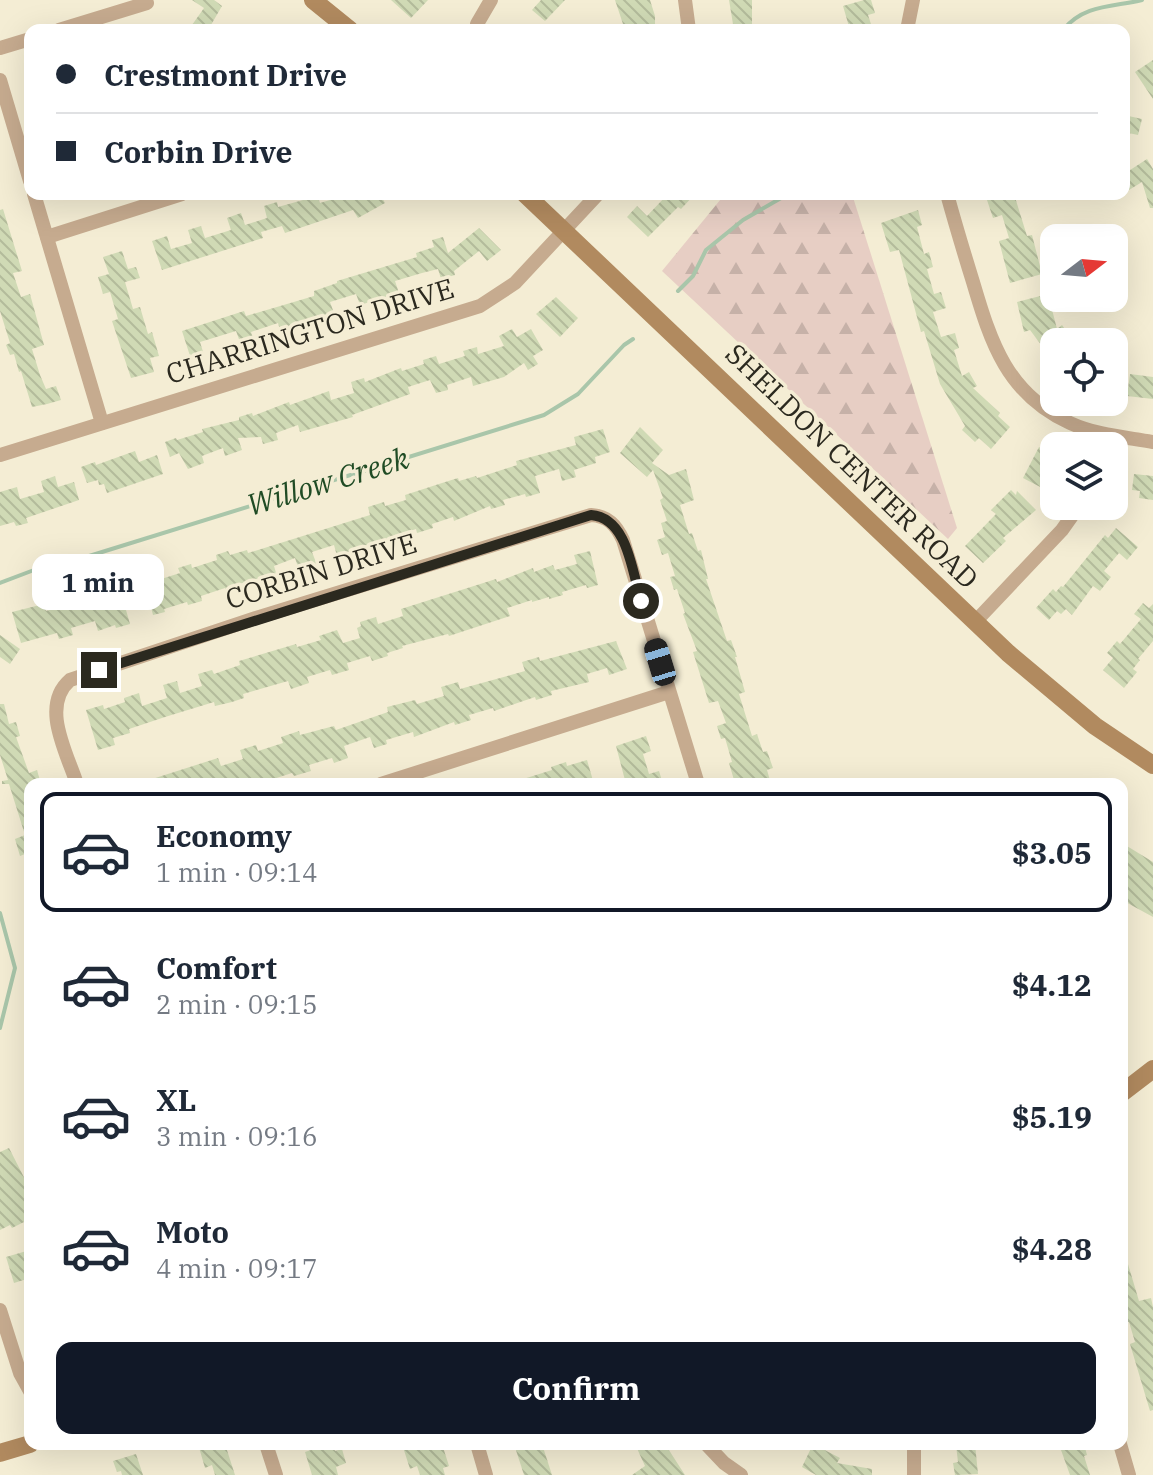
<!DOCTYPE html>
<html lang="en">
<head>
<meta charset="utf-8">
<style>
  body { margin:0; font-family:"IBM Plex Serif",serif; background:#f2f2f3; color:#1f2937; height:100vh; display:flex; flex-direction:column; font-size:30px; white-space:nowrap }
  * { box-sizing:border-box; margin:0 }
  p { font-size:26px; color:#747a83 }
  .icon { flex:none; width:44px; height:44px; fill:none; stroke:currentColor; stroke-width:2; stroke-linecap:round; stroke-linejoin:round }
  .map { position:relative; flex:1; overflow:hidden }
  .details { position:absolute; left:24px; top:778px; width:1104px; height:672px; display:flex; flex-direction:column; background:#fff; border-radius:16px; box-shadow:0 8px 32px #0002 }
  .details>* { flex:none }
  .guide { position:absolute; left:24px; top:24px; width:1106px; height:176px; border-radius:16px; box-shadow:0 8px 32px #0002; display:grid; align-content:center; height:176px; padding:0 32px; background:#fff }
  .needle { width:52px; rotate:74deg }
  .tools { position:absolute; left:1040px; top:224px; display:grid; gap:16px }
  .tools a { display:grid; place-items:center; width:88px; height:88px; border-radius:16px; background:#fff; box-shadow:0 8px 32px #0002; font-size:40px }
  .end { position:absolute; width:36px; height:36px; margin:-18px; border:10px solid #2b291f; background:#fff; box-shadow:0 0 0 4px #fff }
  .from { border-radius:50% }
  .bubble { position:absolute; height:56px; border-radius:16px; background:#fff; box-shadow:0 8px 32px #0002; font-size:26px; font-weight:700; line-height:56px; text-align:center }
  .car { position:absolute; width:24px; height:48px; margin:-24px -12px; border-radius:10px; box-shadow:0 0 6px 2px #0007; background:linear-gradient(#222 24%,#8ab4d8 0 40%,#222 0 76%,#8ab4d8 0 86%,#222 0) }
  .guide b { display:flex; align-items:center; gap:28px; height:76px; font-size:30px }
  .guide b+b { border-top:2px solid #e0e1e3 }
  .guide i { width:20px; height:20px; background:#1f2937 }
  ul { padding:14px 0 0; list-style:none }
  li { display:flex; align-items:center; gap:24px; height:120px; margin:0 16px 12px; padding:0 16px; border:4px solid transparent; border-radius:16px }
  li div { flex:1 }
  li b { display:block; font-size:30px }
  li em { font-style:normal; font-weight:700 }
  li.active { border-color:#111827 }
  li>.icon { width:72px; height:72px; stroke-width:1.5 }
  .primary-button { display:flex; gap:16px; margin-top:auto; padding:16px 32px }
  .primary-button a { flex:1; height:92px; border-radius:16px; background:#111827; color:#fff; font-size:32px; font-weight:700; line-height:92px; text-align:center }
  .map>svg:first-child { display:block }
  .forest { fill:url(#forest-firs) }
  .lines { fill:none; stroke-linecap:round; stroke-linejoin:round }
  .stream { stroke:#a9c6aa; stroke-width:4 }
  .building { fill:url(#building-back-hatch) }
  .street { stroke:#c6ab8f; stroke-width:14 }
  .secondary { stroke:#b18a5f; stroke-width:18 }
  .route { stroke:#2b291f; stroke-width:10 }
  .labels { text-anchor:middle; stroke-width:7; stroke-linejoin:round; paint-order:stroke }
  .street-label { font-size:28px; fill:#2b291f; stroke:#f4edd4 }
  .water-label { font-size:30px; font-style:italic; fill:#204c25; stroke:#f4edd4 }
</style>
</head>
<body>
<div class="map">
<svg width="1153" height="1475" viewBox="0 0 1153 1475">
  <defs>
    <pattern id="forest-firs" width="22" height="20" patternUnits="userSpaceOnUse" patternTransform="scale(2)"><rect width="22" height="20" fill="#e7cec4"/><path d="M5 1l3.5 6h-7zM16 11l3.5 6h-7z" fill="#c6b1a8"/></pattern>
    <pattern id="building-back-hatch" width="6" height="6" patternUnits="userSpaceOnUse" patternTransform="scale(2)"><rect width="6" height="6" fill="#d0dab5"/><path d="M-1 5l2 2M0 0l6 6M5-1l2 2" fill="none" stroke="#b3bb9b"/></pattern>
  </defs>
  <rect width="100%" height="100%" fill="#f4edd4"/>
  <!-- forest -->
  <path class="forest" d="M725,194H852L957,528L948,539L662,271Z"/>
  <g class="lines">
    <!-- stream -->
    <g class="stream">
      <path d="M1063,30C1084,4 1114,7 1142,0"/>
      <path d="M678,291L693,276L706,250L743,220L788,194"/>
      <path d="M0,583L34,570L73,561L544,415L578,394L624,345L633,339"/>
      <path d="M0,913L15,968L0,1028"/>
    </g>
  </g>
  <!-- building -->
  <g class="building">
    <path d="M192,0H214L222,6L208,30H199L192,25L204,8Z"/>
    <path d="M391,0H428L411,18Z"/>
    <path d="M541,0H565L545,21L532,10Z"/>
    <path d="M615,0H650L655,16V30H625Z"/>
    <path d="M729,0H752V30H734Z"/>
    <path d="M864,0H871L875,13L868,15L873,30H850L843,6Z"/>
    <path d="M1153,60V99L1135,72Z"/>
    <path d="M1124,115L1142,119L1138,135L1124,132Z"/>
    <path d="M1147,159L1153,169V208H1150L1142,182L1129,190L1124,183V174Z"/>
    <path d="M302,194H317L320,203L350,194H380L385,203L358,218L353,210L285,233L282,226L261,232L263,238L162,270L152,241L167,236L171,249L192,243L188,230L201,226L205,238L231,230L227,218L241,213L245,225L267,218L264,206L277,202L278,207L303,200Z"/>
    <path d="M664,194H695L681,209L678,207L648,237L627,217L637,206L647,216L666,196Z"/>
    <path d="M985,194H1014L1027,236L1032,235L1042,274L1010,283L999,241L1009,238L1002,215L993,218Z"/>
    <path d="M3,209L22,271L13,273L21,297L30,294L44,345L32,349L40,375L46,389L56,386L61,400L47,404L32,407L21,371L19,372L14,354L10,355L6,345L10,343L0,311V210Z"/>
    <path d="M918,210L922,225L917,227L924,254L929,252L933,267L927,269L934,294L941,292L946,308L933,312L941,337L955,333L959,348L954,350L962,376L969,372L977,386L973,388L1000,413L998,416L1010,427L991,449L979,438L975,442L962,430L965,426L940,384L924,331L921,332L899,250L890,252L881,223Z"/>
    <path d="M479,228L501,250L487,261L479,251L454,271L455,275L441,279L438,269L422,273L395,281L399,293L360,305L356,294L330,302L334,313L320,318L319,315L280,330L278,323L251,332L253,338L240,342L236,331L200,342L204,355L191,359L182,331L244,311L246,316L314,296V291L337,283V281L417,257L416,253L434,247L432,240L443,237L448,253Z"/>
    <path d="M122,251L128,269L136,267L140,278L125,282L133,309L140,307L148,334L152,332L159,356L150,358L154,372L131,378L112,321L118,319L110,292L103,294L98,277L109,274L103,257Z"/>
    <path d="M1048,294L1057,329L1062,325L1074,342H1054V362L1030,330L1024,332L1017,302Z"/>
    <path d="M556,297L578,318L560,337L536,314Z"/>
    <path d="M512,329L517,337L531,329L543,350L533,356L538,364L528,370L524,363L504,377L473,386L471,377L447,385L448,390L436,393L430,380L408,387L410,394L352,415L353,417L300,432L298,425L276,433L278,440L263,444L261,437L238,438L242,450L225,456L223,448L202,456L204,463L188,469L179,453L170,457L165,442L176,438L177,440L203,432L202,429L239,420V417L252,413L253,416L289,402L290,405L329,391L331,400L354,393L351,382L364,378L365,382L401,368L402,371L424,364L423,360L436,356L439,364L465,356L463,351L477,347L478,354L504,346L499,336Z"/>
    <path d="M1130,374L1153,377V399L1127,396Z"/>
    <path d="M640,427L663,450L652,463L669,475L686,469L694,500L680,505L689,534L692,533L698,551L701,550L708,579H706L727,641L731,640L737,657H735L745,692L739,694L752,736L757,734L763,752L767,751L773,768L767,770L771,784H740L739,779L734,780L729,763L732,762L725,738L721,739L717,726L726,723L718,701L709,703L693,652L697,651L683,614L685,613L677,589L674,590L670,577L675,576L668,553L662,555L657,540L665,537L661,523L667,521L660,500L663,498L653,470L647,477L620,453Z"/>
    <path d="M603,429L610,452L595,457L596,463L574,470L576,477L562,481L559,469L535,476L540,493L526,497L525,494L503,500L505,505L491,509L490,506L454,521L453,517L432,524L433,528L417,533L416,529L395,536L396,541L379,546L378,541L337,556L334,545L312,552L317,565L299,570L295,558L274,566L277,576L265,580L264,577L239,584L240,587L226,592L225,588L201,596L202,601L188,605L187,602L164,609L165,612L153,615L150,603L126,610L130,624L116,628L115,625L98,631L95,621L71,628L73,635L59,639L57,633L21,643L12,612L44,604L46,611L94,597L93,595L102,591L119,586L121,594L145,588L143,580L154,577L155,581L180,573L178,568L191,564L192,568L217,560L216,555L228,551L230,555L247,550L248,553L370,515L368,507L384,502L385,506L406,500L405,495L442,483L458,478L459,481L476,476L477,478L517,465L516,461L576,445L574,437Z"/>
    <path d="M1039,447L1054,455V474L1046,490L1023,478Z"/>
    <path d="M135,451L139,462L157,455L163,474L107,493L104,484L99,485L98,480L87,483L81,467L95,462L96,465Z"/>
    <path d="M1134,474L1153,476V500L1139,498L1140,491L1132,490Z"/>
    <path d="M55,476L58,487L74,482L79,500L26,518L28,523L16,526L14,522L0,526V492L17,487L20,499L44,492L41,481Z"/>
    <path d="M1011,490L1016,495L1017,491L1036,510L1003,538L1006,541L983,563L965,546L996,514L991,510Z"/>
    <path d="M1116,528L1138,547L1127,560L1119,553L1104,571L1111,577L1100,591L1093,586L1072,615L1066,609L1061,614L1057,611L1049,620L1036,608L1053,589L1056,592L1061,586L1063,587L1105,535L1108,538Z"/>
    <path d="M590,551L598,585L587,588L586,585L562,592L563,595L549,599V597L532,602V600L507,608L510,616L449,636L448,634L402,646L403,648L387,653L388,656L372,661L370,656L347,663L349,670L332,675L330,670L307,677L309,683L291,689L288,681L243,694L244,698L232,702L215,706L214,702L165,717L129,729L130,733L113,738L115,745L98,750L86,710L103,705L104,709L125,702L124,698L139,693L142,706L167,698L163,685L177,681L180,693L202,686L198,674L212,670L214,674L240,665L239,661L296,644L297,647L321,640L319,636L337,630L343,643L360,638L357,628L361,626L360,622L376,617L378,624L403,616L401,609L496,579L497,582L533,568L534,572L553,565L555,570L577,564L574,555Z"/>
    <path d="M1143,603L1149,608L1153,604V641L1138,659L1140,660L1133,669L1137,672L1124,688L1103,670L1113,658L1107,653L1117,641L1120,644L1141,619L1134,614Z"/>
    <path d="M0,635L20,649L10,664L0,657Z"/>
    <path d="M616,641L627,669L609,675L607,668L587,674L589,682L551,691L552,695L536,700L535,697L494,711L493,708L469,715L471,720L455,725L454,722L414,737L413,732L386,740L387,744L374,748L370,737L344,746L348,758L334,763L332,758L309,765L311,771L294,776L292,773L267,781L268,784H146V781L218,758L221,766L243,759L240,750L256,745L258,751L283,743L281,737L299,731L300,735L334,726L336,730L388,712L387,707L415,700L417,704L444,696L441,687L458,682L460,689L525,671L522,662L539,657L540,661Z"/>
    <path d="M0,704H4L9,724L16,722L20,736L16,737L29,773L37,770L41,784H30V852L20,856L15,839L25,835L9,784H2V781L8,780L0,755Z"/>
    <path d="M646,736L651,751L643,754L649,774L659,771L663,784H626L616,746Z"/>
    <path d="M587,760L594,784H517V781L552,770L551,767L566,762L567,766Z"/>
    <path d="M1122,843L1153,862V917L1122,900Z"/>
    <path d="M9,1148L30,1189V1219L12,1228L10,1225L0,1230V1152Z"/>
    <path d="M30,1250V1278L14,1283L6,1257Z"/>
    <path d="M1122,1254H1125L1139,1301L1151,1298L1153,1307V1410L1150,1411L1130,1344L1135,1342L1129,1322L1122,1323Z"/>
    <path d="M198,1444H225L235,1475H215L212,1465L205,1468Z"/>
    <path d="M309,1444H333L335,1451L342,1449L346,1463L336,1467L338,1475H312L305,1452L311,1450Z"/>
    <path d="M402,1444H442L449,1466L443,1468L445,1475H420L417,1466L410,1469Z"/>
    <path d="M514,1444H542L552,1475H524Z"/>
    <path d="M635,1444H665L685,1475H632L645,1466Z"/>
    <path d="M813,1444L840,1458L837,1463L872,1469V1475H816L802,1467Z"/>
    <path d="M975,1444L978,1474L955,1475L953,1463L958,1462L956,1445Z"/>
    <path d="M1084,1444L1087,1455L1084,1456L1090,1475H1070L1061,1450Z"/>
    <path d="M136,1454L143,1475H122L121,1471L117,1472L113,1461Z"/>
  </g>
  <g class="lines">
    <!-- street -->
    <g class="street">
      <path d="M685,0L689,30"/>
      <path d="M477,24L491,0"/>
      <path d="M59,30L147,3"/>
      <path d="M907,30L913,0"/>
      <path d="M0,48L30,39"/>
      <path d="M0,80L30,181"/>
      <path d="M34,194L102,423"/>
      <path d="M947,194C955,223 964,253 973,282C991,343 1007,394 1070,423C1096,435 1125,437 1153,442"/>
      <path d="M47,237L182,194"/>
      <path d="M0,455L480,306L515,283L598,194"/>
      <path d="M975,622L1062,530L1079,506"/>
      <path d="M77,784C67,753 40,706 70,680L256,618L591,515C608,516 616,525 623,540L698,784"/>
      <path d="M381,784L669,692"/>
      <path d="M0,1310L20,1373L30,1391"/>
      <path d="M266,1444L276,1475"/>
      <path d="M477,1444L486,1475"/>
      <path d="M706,1444L724,1463L741,1475"/>
      <path d="M1120,1444L1129,1475"/>
      <path d="M914,1475V1444"/>
    </g>
    <!-- secondary -->
    <g class="secondary">
      <path d="M313,0L350,30"/>
      <path d="M525,194L1008,653L1095,726L1153,765"/>
      <path d="M1122,1093L1153,1069"/>
      <path d="M0,1453L30,1444"/>
    </g>
  </g>
  <g class="lines">
    <!-- route -->
    <path class="route" d="M99,670L591,515C628,518 632,572 641,601"/>
  </g>
  <g class="labels">
    <!-- street labels -->
    <g class="street-label">
      <text transform="translate(310 331) rotate(-17)" y="10">CHARRINGTON DRIVE</text>
      <text transform="translate(852 466) rotate(44)" y="10">SHELDON CENTER ROAD</text>
      <text transform="translate(321 571) rotate(-17)" y="10">CORBIN DRIVE</text>
    </g>
    <!-- water labels -->
    <g class="water-label">
      <text transform="translate(328 482) rotate(-17)" y="10">Willow Creek</text>
    </g>
  </g>
</svg>
<div class="tools">
<a><svg class="needle" viewBox="-14 -14 28 28"><path d="M0-13l5 13h-10z" fill="#e53935"/><path d="M0 13l5-13h-10z" fill="#747a83"/></svg></a>
<a><svg class="icon" aria-label="locate" viewBox="0 0 24 24"><circle cx="12" cy="12" r="6"/><path d="M12 2v4M12 18v4M2 12h4M18 12h4"/></svg></a>
<a><svg class="icon" aria-label="layers" viewBox="0 0 24 24"><path d="M12 4l9 5-9 5-9-5zM3 14l9 5 9-5"/></svg></a>
</div>
<i class="end from" style="left:641px;top:601px"></i>
<i class="end" style="left:99px;top:670px"></i>
<div class="bubble" style="left:32px;top:554px;width:132px">1 min</div>
<i class="car" style="left:660px;top:662px;rotate:343deg"></i>
<div class="guide">
<b><i class="from"></i>Crestmont Drive</b>
<b><i></i>Corbin Drive</b>
</div>
<section class="details">
<ul>
<li class="active"><svg class="icon" aria-label="car" viewBox="0 0 24 24"><path d="M5 17H2v-5l4-1 3-4h7l3 4 3 1v5h-3M9 17h6M6 11h13"/><circle cx="7" cy="17" r="2"/><circle cx="17" cy="17" r="2"/></svg><div><b>Economy</b><p>1 min · 09:14</p></div><em>$3.05</em></li>
<li><svg class="icon" aria-label="car" viewBox="0 0 24 24"><path d="M5 17H2v-5l4-1 3-4h7l3 4 3 1v5h-3M9 17h6M6 11h13"/><circle cx="7" cy="17" r="2"/><circle cx="17" cy="17" r="2"/></svg><div><b>Comfort</b><p>2 min · 09:15</p></div><em>$4.12</em></li>
<li><svg class="icon" aria-label="car" viewBox="0 0 24 24"><path d="M5 17H2v-5l4-1 3-4h7l3 4 3 1v5h-3M9 17h6M6 11h13"/><circle cx="7" cy="17" r="2"/><circle cx="17" cy="17" r="2"/></svg><div><b>XL</b><p>3 min · 09:16</p></div><em>$5.19</em></li>
<li><svg class="icon" aria-label="car" viewBox="0 0 24 24"><path d="M5 17H2v-5l4-1 3-4h7l3 4 3 1v5h-3M9 17h6M6 11h13"/><circle cx="7" cy="17" r="2"/><circle cx="17" cy="17" r="2"/></svg><div><b>Moto</b><p>4 min · 09:17</p></div><em>$4.28</em></li>
</ul>
<div class="primary-button"><a>Confirm</a></div>
</section>
</div>
</body>
</html>
